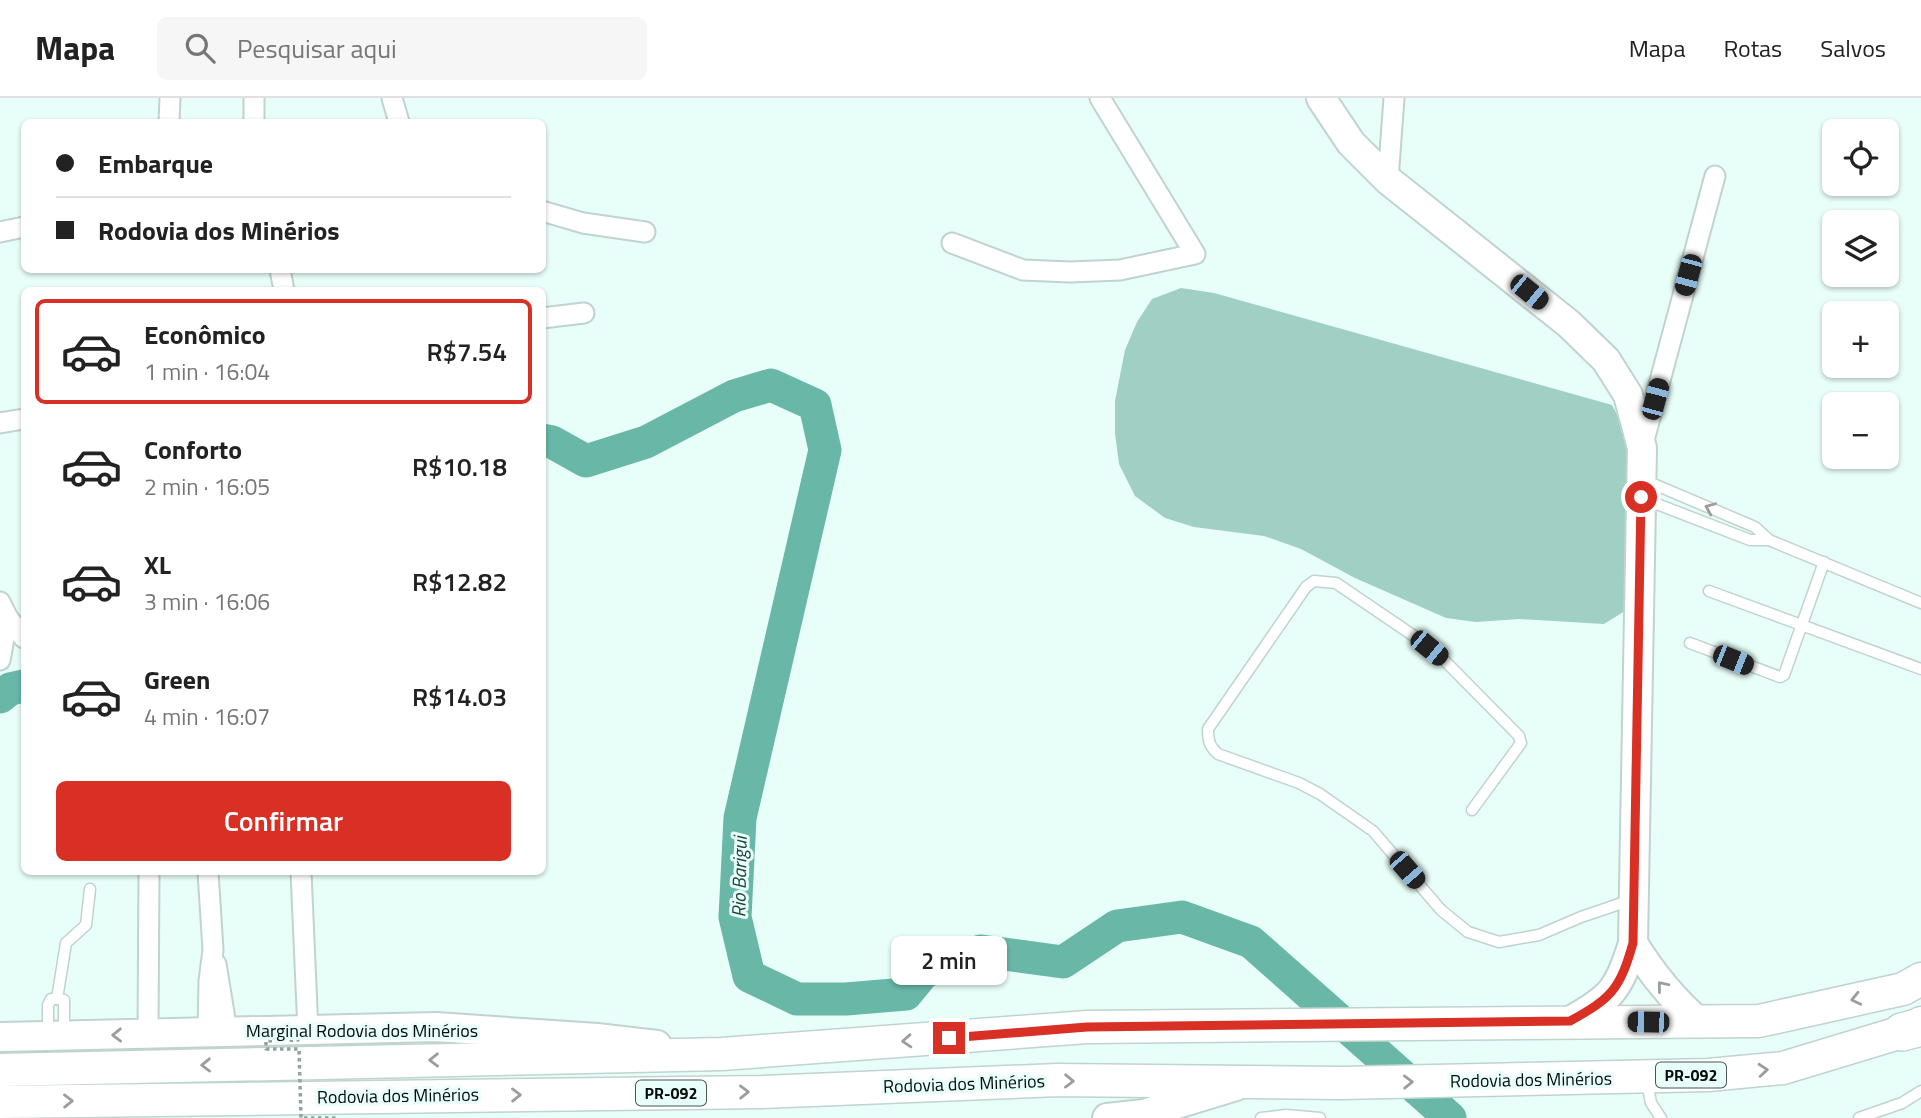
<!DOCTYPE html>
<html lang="pt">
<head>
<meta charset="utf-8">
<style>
  body { margin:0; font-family:"Titillium Web",sans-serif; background:#f6f6f6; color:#222; height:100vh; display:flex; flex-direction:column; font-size:26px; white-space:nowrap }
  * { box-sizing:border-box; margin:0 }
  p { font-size:23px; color:#767676 }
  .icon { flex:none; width:38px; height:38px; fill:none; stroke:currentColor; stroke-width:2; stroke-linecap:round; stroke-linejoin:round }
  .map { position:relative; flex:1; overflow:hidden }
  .sheet { position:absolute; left:21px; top:189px; width:525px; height:588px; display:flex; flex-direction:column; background:#fff; border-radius:10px; box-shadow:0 2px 5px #0004 }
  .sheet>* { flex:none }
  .banner { position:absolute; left:21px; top:21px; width:525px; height:154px; border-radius:10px; box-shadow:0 2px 5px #0004; display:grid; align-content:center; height:154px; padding:0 35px; background:#fff }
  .fabs { position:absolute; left:1822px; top:21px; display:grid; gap:14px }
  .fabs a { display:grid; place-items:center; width:77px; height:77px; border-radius:10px; background:#fff; box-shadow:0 2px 5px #0004; font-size:35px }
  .end { position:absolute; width:32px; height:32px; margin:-16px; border:9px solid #d93025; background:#fff; box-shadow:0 0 0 4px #fff }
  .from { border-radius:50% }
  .bubble { position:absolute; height:49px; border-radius:10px; background:#fff; box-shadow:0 2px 5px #0004; font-size:23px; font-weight:600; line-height:49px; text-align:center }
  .car { position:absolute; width:21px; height:42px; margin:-21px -10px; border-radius:9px; box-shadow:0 0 5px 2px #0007; background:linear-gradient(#222 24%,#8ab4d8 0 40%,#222 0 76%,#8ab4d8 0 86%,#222 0) }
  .banner b { display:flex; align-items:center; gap:24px; height:66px; font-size:26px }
  .banner b+b { border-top:2px solid #e0e0e0 }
  .banner i { width:18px; height:18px; background:#222 }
  ul { padding:12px 0 0; list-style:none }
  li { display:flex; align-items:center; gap:21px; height:105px; margin:0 14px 10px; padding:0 21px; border:4px solid transparent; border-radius:10px }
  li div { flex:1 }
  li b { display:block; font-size:26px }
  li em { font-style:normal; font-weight:600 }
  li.active { border-color:#d93025 }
  li>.icon { width:63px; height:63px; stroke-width:1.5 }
  .cta { display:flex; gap:14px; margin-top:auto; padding:14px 35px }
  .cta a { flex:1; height:80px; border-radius:10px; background:#d93025; color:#fff; font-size:28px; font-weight:600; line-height:80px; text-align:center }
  header { display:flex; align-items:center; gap:42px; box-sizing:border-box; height:98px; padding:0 35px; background:#fff; border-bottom:2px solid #e0e0e0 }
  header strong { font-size:33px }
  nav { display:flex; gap:38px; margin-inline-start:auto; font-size:24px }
  .search { width:490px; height:63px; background:#f6f6f6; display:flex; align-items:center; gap:18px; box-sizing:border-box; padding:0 24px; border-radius:10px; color:#767676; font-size:26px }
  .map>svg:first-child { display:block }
  .green { fill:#a0cfc4 }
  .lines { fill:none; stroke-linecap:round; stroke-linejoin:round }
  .river { stroke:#69b7a7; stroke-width:33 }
  .lane-casing { stroke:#bfd4ce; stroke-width:13 }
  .street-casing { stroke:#bfd4ce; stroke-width:23 }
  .secondary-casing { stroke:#bfd4ce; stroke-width:32 }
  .primary-casing { stroke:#bfd4ce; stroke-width:35 }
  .highway-casing { stroke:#bfd4ce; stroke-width:40 }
  .lane { stroke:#fff; stroke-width:10 }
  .street { stroke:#fff; stroke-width:19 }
  .secondary { stroke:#fff; stroke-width:28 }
  .primary { stroke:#fff; stroke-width:32 }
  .highway { stroke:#fff; stroke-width:37 }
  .path-bridge { stroke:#93a39f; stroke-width:3.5; stroke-dasharray:3.5 3.5; stroke-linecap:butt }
  .oneway { stroke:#9b9e9d }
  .route { stroke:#d93025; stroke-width:9 }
  .labels { text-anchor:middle; stroke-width:6; stroke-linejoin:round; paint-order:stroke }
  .shield { fill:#e8fef8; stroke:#4a5552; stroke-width:2 }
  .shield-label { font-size:16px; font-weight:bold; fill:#060d0b }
  .street-label { font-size:18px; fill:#060d0b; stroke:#e8fef8 }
  .water-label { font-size:19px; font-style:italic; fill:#1e433b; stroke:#e8fef8 }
</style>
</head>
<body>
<header>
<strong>Mapa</strong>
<div class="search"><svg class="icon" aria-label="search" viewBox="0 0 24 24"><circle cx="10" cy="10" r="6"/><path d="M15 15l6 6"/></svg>Pesquisar aqui</div>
<nav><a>Mapa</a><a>Rotas</a><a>Salvos</a></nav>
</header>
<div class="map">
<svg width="1921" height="1020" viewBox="0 0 1921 1020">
  <rect width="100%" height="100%" fill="#e8fef8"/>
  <!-- green -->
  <path class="green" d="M1181,190L1214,195L1612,307L1626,334L1634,363L1628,511L1604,526L1519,521L1476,524L1446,520L1355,480L1301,451L1264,438L1194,429L1165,420L1135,398L1119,366L1115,335V303L1125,252L1137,224L1152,201Z"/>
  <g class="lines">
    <!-- river -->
    <g class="river">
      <path d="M542,342L552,344L586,363L646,344L734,298L771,287L815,307L825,352L740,720L735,819L749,878L797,901H846L906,896L924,874L981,853L1063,864L1117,828L1182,819L1251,844L1450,1020"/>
      <path d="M0,599L10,591L24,588"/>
    </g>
    <!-- lane casing -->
    <g class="lane-casing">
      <g id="lane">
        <path d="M1644,382L1755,429L1769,442"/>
        <path d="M1644,401L1750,442H1769L1921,505"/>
        <path d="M1709,493L1921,571"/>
        <path d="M1690,545L1780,579L1784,577L1824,464"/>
        <path d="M1472,712L1521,645L1519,638L1444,562L1414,538L1336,485L1314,483L1306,489L1208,631C1208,642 1209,648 1218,656L1299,685L1320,696L1373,733L1441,812L1468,834L1499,844L1539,837L1581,819L1631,802"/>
        <path d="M57,901L66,845L86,827L90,791"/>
        <path d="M57,901L64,902V937"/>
        <path d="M48,936V907L51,901H57"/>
        <path d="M1647,983L1651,1005L1661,1020"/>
        <path d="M1261,1020L1286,1017L1320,1020"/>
        <path d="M1859,1020L1902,1005L1921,993"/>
      </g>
    </g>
    <!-- street casing -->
    <g class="street-casing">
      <g id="street">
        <path d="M392,0L399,24"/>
        <path d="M169,24L170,0"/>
        <path d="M254,24V0"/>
        <path d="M1388,82L1394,0"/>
        <path d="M542,113L583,125L645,134"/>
        <path d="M0,134L24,129"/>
        <path d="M952,145L1023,172L1070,174L1120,172L1195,156L1100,0"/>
        <path d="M280,172L284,192"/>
        <path d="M542,220L584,215"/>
        <path d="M0,325L24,321"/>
        <path d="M1643,346L1715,78"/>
        <path d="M0,504L8,520L24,540"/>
        <path d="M0,562L8,520"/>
        <path d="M301,774L308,933"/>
        <path d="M216,866L227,933"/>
        <path d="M208,933L209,883L213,852L208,774"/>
        <path d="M148,936L149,774"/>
      </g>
    </g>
    <!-- secondary casing -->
    <g class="secondary-casing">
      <g id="secondary">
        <path d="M1321,0L1351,45L1388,82L1569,226L1606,262L1628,297L1642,350L1633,845C1619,891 1612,900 1570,923"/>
        <path d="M1633,845C1652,876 1672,901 1700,925"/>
        <path d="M0,939L436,929L597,940L657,947"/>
        <path d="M1107,1020L1144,1016L1236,988"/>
      </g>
    </g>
    <!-- primary casing -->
    <g class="primary-casing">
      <g id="primary">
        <path d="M0,972L722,956L1087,929L1759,923L1903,891L1921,881"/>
        <path d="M0,1004L762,994L1058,982L1341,985L1708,977L1783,970L1902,934L1921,925"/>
      </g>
    </g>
    <!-- highway casing -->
    <g class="highway-casing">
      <path id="highway" d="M1902,934L1921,929"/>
    </g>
    <!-- lane -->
    <use href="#lane" class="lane"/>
    <!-- street -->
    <use href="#street" class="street"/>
    <!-- secondary -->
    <use href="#secondary" class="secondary"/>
    <!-- primary -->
    <use href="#primary" class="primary"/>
    <!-- highway -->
    <use href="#highway" class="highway"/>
    <!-- path-bridge -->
    <path class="path-bridge" d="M298,933V942L266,943V951H299L301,1020H337"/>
  </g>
  <!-- one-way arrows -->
  <defs><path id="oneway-chevron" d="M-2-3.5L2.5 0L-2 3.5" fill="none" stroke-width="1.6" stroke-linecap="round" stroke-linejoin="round" transform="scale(1.75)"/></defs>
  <g class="oneway">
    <use href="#oneway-chevron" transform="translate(1710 410) rotate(-157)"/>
    <use href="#oneway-chevron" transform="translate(1662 888) rotate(-130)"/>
    <use href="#oneway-chevron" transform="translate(1856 901) rotate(167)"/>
    <use href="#oneway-chevron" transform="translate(117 937) rotate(179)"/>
    <use href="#oneway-chevron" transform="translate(907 943) rotate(176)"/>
    <use href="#oneway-chevron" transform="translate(434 962) rotate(179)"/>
    <use href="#oneway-chevron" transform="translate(206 967) rotate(179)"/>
    <use href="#oneway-chevron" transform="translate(1763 972) rotate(-5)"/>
    <use href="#oneway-chevron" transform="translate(1069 983) rotate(1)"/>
    <use href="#oneway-chevron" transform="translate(1408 984) rotate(-1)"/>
    <use href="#oneway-chevron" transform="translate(744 994) rotate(-1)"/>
    <use href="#oneway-chevron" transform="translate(516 997) rotate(-1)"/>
    <use href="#oneway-chevron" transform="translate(68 1003) rotate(-1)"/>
  </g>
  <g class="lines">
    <!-- route -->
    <path class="route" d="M949,940L1087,929L1570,923C1612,900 1620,891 1633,845L1641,399"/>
  </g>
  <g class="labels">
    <!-- shield labels -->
    <g class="shield">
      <rect x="1656" y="964.5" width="70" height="25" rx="5"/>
      <rect x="636" y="982.5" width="70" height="25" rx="5"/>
    </g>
    <g class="shield-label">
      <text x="1691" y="983">PR-092</text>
      <text x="671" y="1001">PR-092</text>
    </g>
    <!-- street labels -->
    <g class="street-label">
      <text x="362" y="939">Marginal Rodovia dos Minérios</text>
      <text transform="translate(1531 982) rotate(-1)" y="6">Rodovia dos Minérios</text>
      <text transform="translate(964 986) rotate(-2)" y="6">Rodovia dos Minérios</text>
      <text transform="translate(398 998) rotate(-1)" y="6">Rodovia dos Minérios</text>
    </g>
    <!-- water labels -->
    <g class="water-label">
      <text transform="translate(739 779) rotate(-89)" y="7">Rio Barigui</text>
    </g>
  </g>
</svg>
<div class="fabs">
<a><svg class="icon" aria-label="locate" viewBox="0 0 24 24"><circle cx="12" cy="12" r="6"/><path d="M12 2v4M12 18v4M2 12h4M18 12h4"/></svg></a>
<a><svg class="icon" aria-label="layers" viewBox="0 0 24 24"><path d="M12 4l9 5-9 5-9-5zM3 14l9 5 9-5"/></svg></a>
<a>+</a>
<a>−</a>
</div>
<i class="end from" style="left:1641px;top:399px"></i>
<i class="end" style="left:949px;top:940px"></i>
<div class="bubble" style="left:891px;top:838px;width:116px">2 min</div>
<i class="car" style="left:1688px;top:177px;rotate:195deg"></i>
<i class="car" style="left:1529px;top:194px;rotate:129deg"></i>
<i class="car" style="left:1655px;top:301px;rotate:15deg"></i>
<i class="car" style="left:1429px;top:550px;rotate:129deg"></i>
<i class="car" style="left:1733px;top:562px;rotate:112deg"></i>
<i class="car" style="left:1407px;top:772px;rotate:139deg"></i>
<i class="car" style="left:1648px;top:924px;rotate:271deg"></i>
<div class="banner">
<b><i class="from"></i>Embarque</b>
<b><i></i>Rodovia dos Minérios</b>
</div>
<section class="sheet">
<ul>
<li class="active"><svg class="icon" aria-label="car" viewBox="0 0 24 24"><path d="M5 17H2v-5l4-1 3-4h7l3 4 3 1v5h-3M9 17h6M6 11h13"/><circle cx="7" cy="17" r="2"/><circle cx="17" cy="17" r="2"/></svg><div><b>Econômico</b><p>1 min · 16:04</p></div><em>R$7.54</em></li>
<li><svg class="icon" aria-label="car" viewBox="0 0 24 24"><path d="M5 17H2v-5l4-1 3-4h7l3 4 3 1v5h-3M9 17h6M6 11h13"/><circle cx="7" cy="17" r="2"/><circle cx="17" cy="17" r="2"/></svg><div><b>Conforto</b><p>2 min · 16:05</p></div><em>R$10.18</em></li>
<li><svg class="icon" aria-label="car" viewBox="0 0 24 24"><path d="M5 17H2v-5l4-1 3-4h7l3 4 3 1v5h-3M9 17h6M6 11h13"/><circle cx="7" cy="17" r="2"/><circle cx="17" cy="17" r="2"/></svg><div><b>XL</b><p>3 min · 16:06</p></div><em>R$12.82</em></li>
<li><svg class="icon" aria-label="car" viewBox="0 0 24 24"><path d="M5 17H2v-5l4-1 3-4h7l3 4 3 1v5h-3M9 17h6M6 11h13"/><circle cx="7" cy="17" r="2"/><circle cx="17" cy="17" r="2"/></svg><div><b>Green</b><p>4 min · 16:07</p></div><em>R$14.03</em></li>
</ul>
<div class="cta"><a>Confirmar</a></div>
</section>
</div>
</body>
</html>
